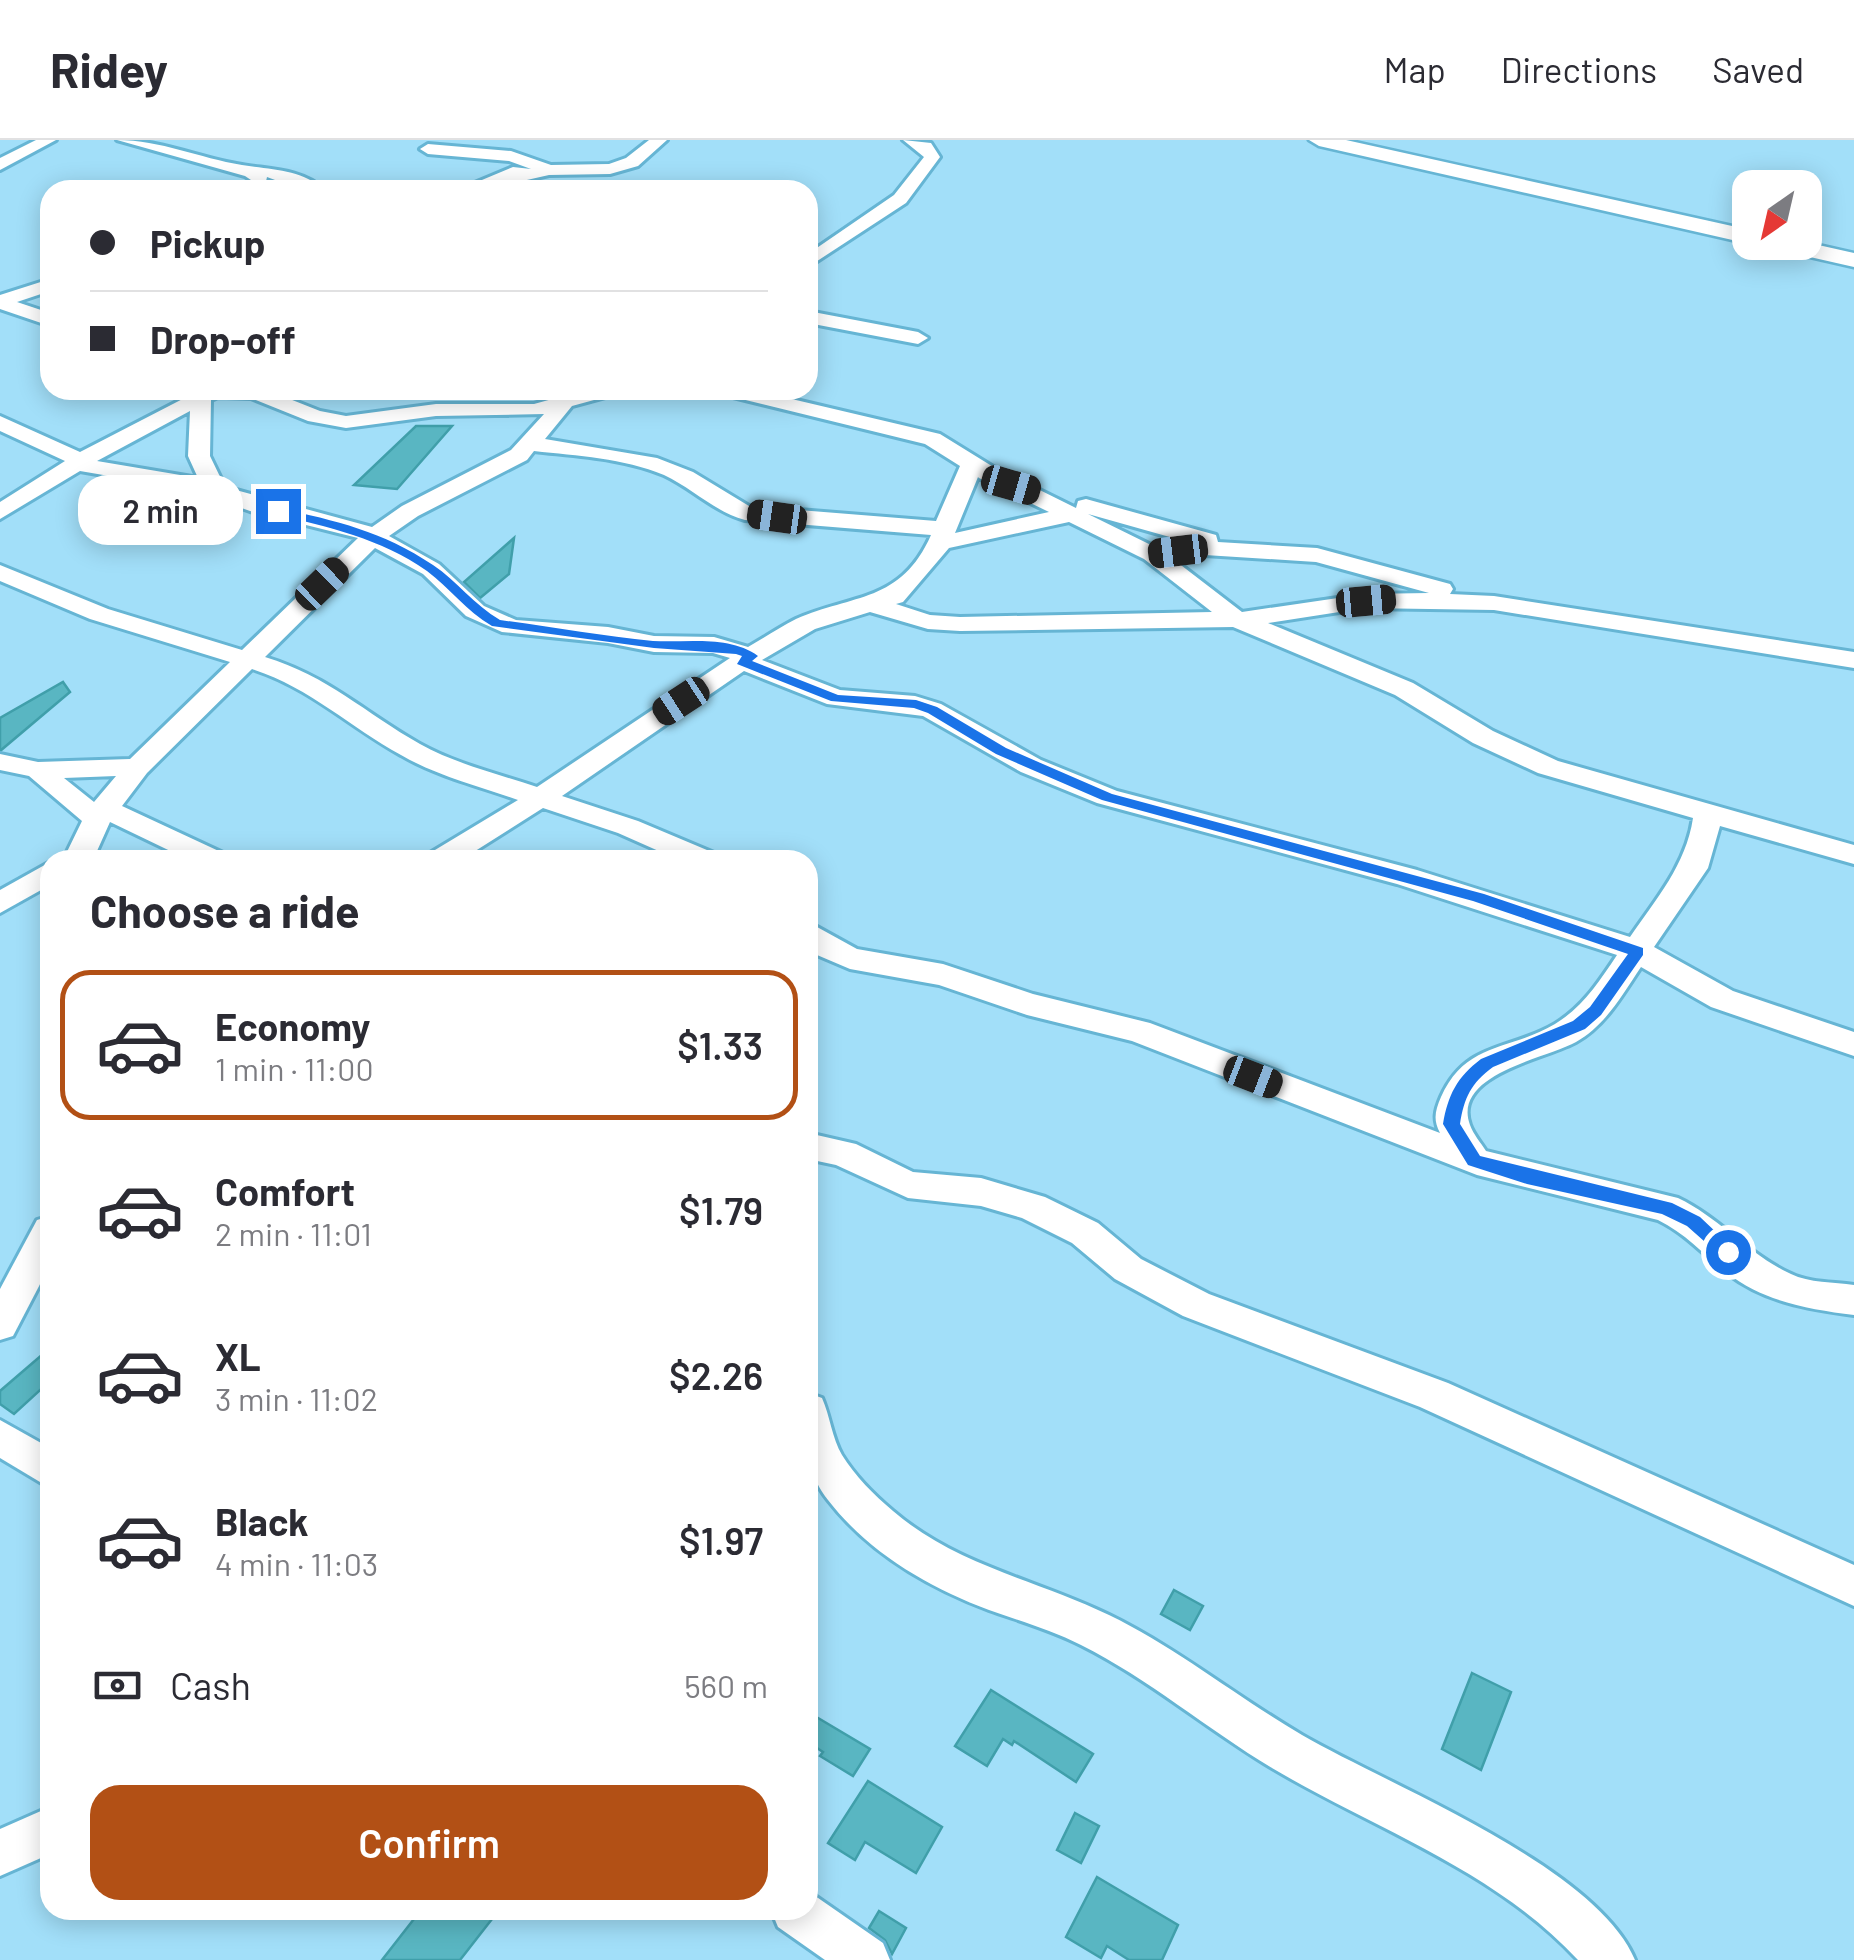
<!DOCTYPE html>
<html lang="en">
<head>
<meta charset="utf-8">
<style>
  body { margin:0; font-family:Barlow,sans-serif; background:#f7f7f7; color:#2b2b33; height:100vh; display:flex; flex-direction:column; font-size:38px; white-space:nowrap }
  * { box-sizing:border-box; margin:0 }
  p { font-size:32px; color:#7c7c81 }
  .icon { flex:none; width:55px; height:55px; fill:none; stroke:currentColor; stroke-width:2; stroke-linecap:round; stroke-linejoin:round }
  .map { position:relative; flex:1; overflow:hidden }
  .details { position:absolute; left:40px; top:710px; width:778px; height:1070px; display:flex; flex-direction:column; background:#fff; border-radius:30px; box-shadow:0 5px 25px #0003 }
  .details>* { flex:none }
  .guide { position:absolute; left:40px; top:40px; width:778px; height:220px; border-radius:30px; box-shadow:0 5px 25px #0003; display:grid; align-content:center; height:220px; padding:0 50px; background:#fff }
  .needle { width:65px; rotate:214deg }
  .buttons { position:absolute; left:1732px; top:30px; display:grid; gap:20px }
  .buttons a { display:grid; place-items:center; width:90px; height:90px; border-radius:20px; background:#fff; box-shadow:0 5px 25px #0003; font-size:50px }
  .end { position:absolute; width:45px; height:45px; margin:-22px; border:12px solid #1a73e8; background:#fff; box-shadow:0 0 0 5px #fff }
  .from { border-radius:50% }
  .bubble { position:absolute; height:70px; border-radius:30px; background:#fff; box-shadow:0 5px 25px #0003; font-size:32px; font-weight:600; line-height:70px; text-align:center }
  .car { position:absolute; width:30px; height:60px; margin:-30px -15px; border-radius:12px; box-shadow:0 0 8px 2px #0007; background:linear-gradient(#222 24%,#8ab4d8 0 40%,#222 0 76%,#8ab4d8 0 86%,#222 0) }
  .guide b { display:flex; align-items:center; gap:35px; height:95px; font-size:38px }
  .guide b+b { border-top:2px solid #e1e1e2 }
  .guide i { width:25px; height:25px; background:#2b2b33 }
  ul { padding:0; list-style:none }
  li { display:flex; align-items:center; gap:30px; height:150px; margin:0 20px 15px; padding:0 30px; border:5px solid transparent; border-radius:30px }
  li div { flex:1 }
  li b { display:block; font-size:38px }
  li em { font-style:normal; font-weight:600 }
  li.on { border-color:#b25015 }
  li>.icon { width:90px; height:90px; stroke-width:1.5 }
  h2 { padding:0 50px; font-size:45px; line-height:120px }
  .pay { display:flex; align-items:center; gap:25px; height:110px; padding:0 50px; font-size:38px }
  .pay p { margin-inline-start:auto }
  .action { display:flex; gap:20px; margin-top:auto; padding:20px 50px }
  .action a { flex:1; height:115px; border-radius:30px; background:#b25015; color:#fff; font-size:40px; font-weight:600; line-height:115px; text-align:center }
  header { display:flex; align-items:center; gap:60px; box-sizing:border-box; height:140px; padding:0 50px; background:#fff; border-bottom:2px solid #e1e1e2 }
  header strong { font-size:48px }
  nav { display:flex; gap:55px; margin-inline-start:auto; font-size:35px }
  .map>svg:first-child { display:block }
  .building { fill:#59b6c2; stroke:#409faa; stroke-width:2.5 }
  .lines { fill:none; stroke-linecap:round; stroke-linejoin:round }
  .minor-casing { stroke:#66b5d4; stroke-width:6 }
  .tertiary-casing { stroke:#66b5d4; stroke-width:5 }
  .minor { fill:#fff; fill-rule:evenodd }
  .tertiary { fill:#fff; fill-rule:evenodd }
  .route { fill:#1a73e8 }
</style>
</head>
<body>
<header>
<strong>Ridey</strong>
<nav><a>Map</a><a>Directions</a><a>Saved</a></nav>
</header>
<div class="map">
<svg width="1854" height="1820" viewBox="0 0 1854 1820">
  <rect width="100%" height="100%" fill="#a2dff9"/>
  <!-- building -->
  <g class="building">
    <path d="M416,286H452L397,349L354,345Z"/>
    <path d="M514,398L509,434L480,458L464,442Z"/>
    <path d="M63,542L70,552L0,611V578Z"/>
    <path d="M50,1208V1241L14,1274L0,1264V1251Z"/>
    <path d="M1174,1450L1203,1466L1190,1490L1161,1474Z"/>
    <path d="M1472,1533L1511,1552L1481,1630L1442,1609Z"/>
    <path d="M991,1550L1093,1614L1076,1642L1014,1601L1012,1605L1003,1599L987,1626L955,1606Z"/>
    <path d="M808,1572L870,1609L853,1636L820,1616L823,1612L808,1602Z"/>
    <path d="M868,1641L942,1687L916,1733L865,1702L855,1720L828,1703Z"/>
    <path d="M1075,1673L1099,1686L1081,1723L1057,1710Z"/>
    <path d="M1097,1737L1178,1785L1162,1820H1129L1107,1806L1101,1818L1066,1797Z"/>
    <path d="M421,1770H499L460,1820H382Z"/>
    <path d="M879,1771L906,1788L892,1814L885,1800L869,1788Z"/>
  </g>
  <g class="lines">
    <!-- minor casing -->
    <g class="minor-casing">
      <g id="minor">
        <path d="M36,0H56L0,30V18Z"/>
        <path d="M117,0C161,0 199,18 242,25C272,30 301,29 325,50H302L267,37L264,50H246L251,40L245,36Z"/>
        <path d="M649,0H667L638,26L610,34L549,35L483,50H458L513,27L531,29L509,21L428,14L420,9L428,4L511,11L551,25L609,24L626,18Z"/>
        <path d="M903,0L931,3L940,17L906,63L808,127V114L894,55L924,17Z"/>
        <path d="M50,139V151L17,162L50,173V186L0,169V155Z"/>
        <path d="M808,171L918,192L928,198L918,204L808,183Z"/>
        <path d="M200,250H267L320,271L346,276L436,264H534L585,250H619L616,254L572,266L545,299L657,318L693,332L749,366L936,381L960,326L925,304L721,254L718,250H754L940,294L995,328L1076,368L1078,361L1086,359L1216,395L1218,402L1317,408L1450,444L1453,449L1450,454L1494,456L1854,512V528L1494,470L1365,468L1268,483L1413,543L1493,591L1558,621L1854,705V724L1720,686L1708,728L1654,807L1733,851L1854,892V916L1711,867L1641,827C1622,855 1606,885 1576,902C1548,918 1451,934 1470,985C1473,994 1481,1003 1486,1011L1678,1058C1720,1078 1749,1115 1791,1134C1809,1143 1834,1142 1854,1145V1175C1808,1169 1765,1162 1727,1133C1703,1114 1685,1093 1658,1080L1477,1035L1132,901L1027,875L939,845L850,829L810,812L808,782L857,809L943,824L1033,854L1150,883L1440,993C1433,980 1435,971 1441,957C1466,901 1510,911 1555,884C1583,867 1599,842 1617,815L1397,744L1097,663L1021,632L923,576L827,564L744,531L562,656L638,681L714,713L719,720H679L618,693L543,668L461,720H425L430,713L518,660C479,646 437,636 401,615C350,587 309,547 252,529L147,633L122,666L223,713L228,720H189L110,682L93,720H63L82,681L29,636L0,630V614L38,622L130,619L230,522L90,479L0,441V425L108,469L242,510L358,398L250,371L191,350L80,331L0,379V362L65,321L0,291V276L80,312ZM218,257L251,258L308,281L346,288L436,276L544,274L511,310L402,366L372,387L225,347L210,316L211,260ZM190,271L188,316L198,338L97,321ZM534,311C578,316 623,318 664,335C692,348 715,372 745,380L931,395C901,463 853,454 796,479C780,487 764,498 748,507L714,497L654,496L608,487L516,480L484,466L439,424L389,396L418,376L527,320ZM978,337L979,338L1049,372L955,393ZM1088,374L1191,403L1155,407ZM1069,382L1144,419L1212,472L960,477L930,475L896,464L903,462L949,408ZM375,408L423,434L466,476L502,492L608,503L654,512L713,513L730,518L537,647C498,634 456,624 420,604C365,573 328,536 265,517ZM1205,415L1316,422L1429,453L1365,454L1242,472L1173,419ZM870,472L928,489L960,491L1233,487L1395,555L1473,603L1538,633L1693,678C1686,725 1656,759 1630,797L1417,730L1117,651L1041,620L941,564L915,556L840,550L762,520L815,489ZM116,636L94,662L64,638Z"/>
        <path d="M50,722V745L0,773V750Z"/>
        <path d="M808,993L856,1004L913,1032L981,1038L1045,1057L1098,1083L1141,1119L1209,1154L1448,1243L1854,1425V1466L1420,1267L1183,1176L1115,1139L1072,1103L1022,1078L981,1066L908,1058L836,1025L808,1019Z"/>
        <path d="M50,1076V1125L13,1196L0,1200V1149L37,1080Z"/>
        <path d="M808,1253L822,1258C830,1276 832,1298 842,1315C855,1336 874,1355 893,1371C957,1426 1035,1439 1109,1475C1177,1508 1237,1557 1302,1595C1390,1646 1596,1726 1635,1820H1578C1495,1730 1375,1689 1272,1628C1207,1589 1149,1539 1081,1505C1052,1490 1020,1481 989,1470C928,1447 869,1413 828,1360C802,1327 805,1294 808,1253Z"/>
        <path d="M0,1280L50,1308V1348L0,1318Z"/>
        <path d="M50,1667V1714L0,1736V1689Z"/>
        <path d="M808,1751L883,1803L890,1820H825L778,1787L771,1770H808Z"/>
      </g>
    </g>
    <!-- tertiary casing -->
    <g class="tertiary-casing">
      <g id="tertiary">
        <path d="M1309,0H1346L1750,90V102H1755L1750,104L1319,6Z"/>
        <path d="M1763,102H1805L1854,113V127L1766,107Z"/>
      </g>
    </g>
    <!-- minor -->
    <use href="#minor" class="minor"/>
    <!-- tertiary -->
    <use href="#tertiary" class="tertiary"/>
  </g>
  <!-- route -->
  <path class="route" d="M278,368C337,381 382,391 433,425C457,441 474,465 500,480C551,487 602,496 653,501C687,503 729,495 758,516L752,521L838,555L916,560L937,567L1006,608L1112,654L1484,754L1643,808V815L1601,875L1585,889L1493,927C1471,943 1464,958 1460,984L1480,1016L1672,1063L1700,1077L1737,1112L1728,1119L1722,1117L1687,1086L1662,1074L1527,1044L1468,1025L1443,984C1448,955 1457,937 1481,919L1573,881L1590,867L1628,814L1473,761L1102,660L996,614L928,573L914,568L831,561L737,524L742,516L736,514L654,508L492,486C466,471 450,448 427,431C380,398 328,387 274,374Z"/>
</svg>
<div class="buttons">
<a><svg class="needle" viewBox="-14 -14 28 28"><path d="M0-13l5 13h-10z" fill="#e53935"/><path d="M0 13l5-13h-10z" fill="#7c7c81"/></svg></a>
</div>
<i class="end from" style="left:1728px;top:1112px"></i>
<i class="end" style="left:278px;top:371px"></i>
<div class="bubble" style="left:78px;top:335px;width:165px">2 min</div>
<i class="car" style="left:1011px;top:345px;rotate:106deg"></i>
<i class="car" style="left:777px;top:377px;rotate:278deg"></i>
<i class="car" style="left:1178px;top:411px;rotate:263deg"></i>
<i class="car" style="left:322px;top:444px;rotate:46deg"></i>
<i class="car" style="left:1366px;top:461px;rotate:85deg"></i>
<i class="car" style="left:681px;top:561px;rotate:237deg"></i>
<i class="car" style="left:1253px;top:937px;rotate:111deg"></i>
<div class="guide">
<b><i class="from"></i>Pickup</b>
<b><i></i>Drop-off</b>
</div>
<section class="details">
<h2>Choose a ride</h2>
<ul>
<li class="on"><svg class="icon" aria-label="car" viewBox="0 0 24 24"><path d="M5 17H2v-5l4-1 3-4h7l3 4 3 1v5h-3M9 17h6M6 11h13"/><circle cx="7" cy="17" r="2"/><circle cx="17" cy="17" r="2"/></svg><div><b>Economy</b><p>1 min · 11:00</p></div><em>$1.33</em></li>
<li><svg class="icon" aria-label="car" viewBox="0 0 24 24"><path d="M5 17H2v-5l4-1 3-4h7l3 4 3 1v5h-3M9 17h6M6 11h13"/><circle cx="7" cy="17" r="2"/><circle cx="17" cy="17" r="2"/></svg><div><b>Comfort</b><p>2 min · 11:01</p></div><em>$1.79</em></li>
<li><svg class="icon" aria-label="car" viewBox="0 0 24 24"><path d="M5 17H2v-5l4-1 3-4h7l3 4 3 1v5h-3M9 17h6M6 11h13"/><circle cx="7" cy="17" r="2"/><circle cx="17" cy="17" r="2"/></svg><div><b>XL</b><p>3 min · 11:02</p></div><em>$2.26</em></li>
<li><svg class="icon" aria-label="car" viewBox="0 0 24 24"><path d="M5 17H2v-5l4-1 3-4h7l3 4 3 1v5h-3M9 17h6M6 11h13"/><circle cx="7" cy="17" r="2"/><circle cx="17" cy="17" r="2"/></svg><div><b>Black</b><p>4 min · 11:03</p></div><em>$1.97</em></li>
</ul>
<div class="pay"><svg class="icon" aria-label="cash" viewBox="0 0 24 24"><path d="M3 7h18v10H3z"/><circle cx="12" cy="12" r="2"/></svg>Cash<p>560 m</p></div>
<div class="action"><a>Confirm</a></div>
</section>
</div>
</body>
</html>
